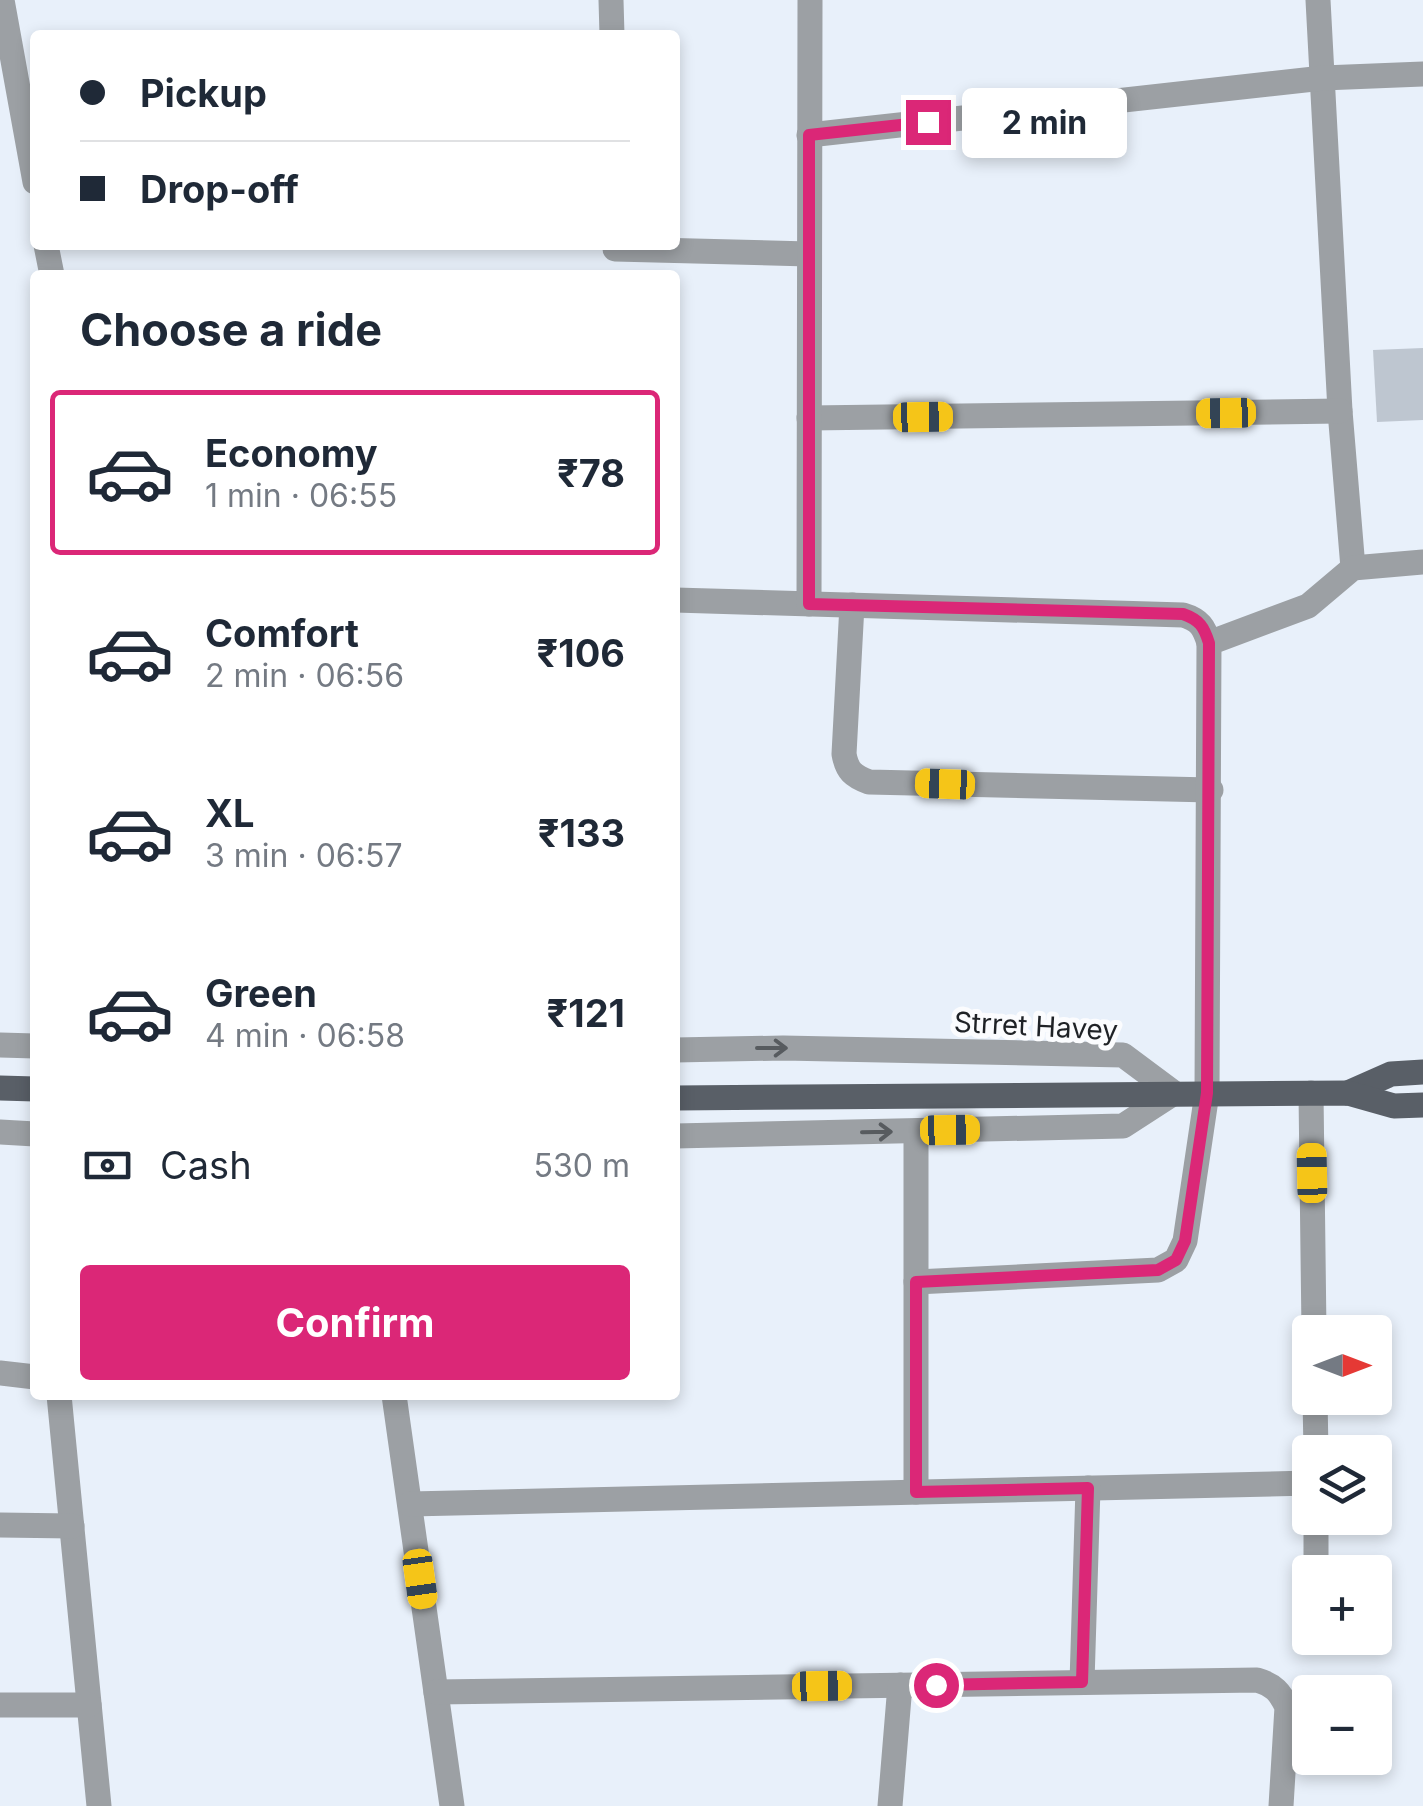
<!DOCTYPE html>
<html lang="en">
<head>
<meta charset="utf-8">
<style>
  body { margin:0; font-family:Inter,sans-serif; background:#f2f2f3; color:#1f2937; height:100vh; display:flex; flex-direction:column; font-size:38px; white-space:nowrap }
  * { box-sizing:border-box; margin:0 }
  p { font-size:32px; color:#747a83 }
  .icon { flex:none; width:55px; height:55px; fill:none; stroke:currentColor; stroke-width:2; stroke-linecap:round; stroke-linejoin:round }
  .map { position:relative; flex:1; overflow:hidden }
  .drawer { position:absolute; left:30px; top:270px; width:650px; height:1130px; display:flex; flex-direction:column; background:#fff; border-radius:10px; box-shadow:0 5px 15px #0003 }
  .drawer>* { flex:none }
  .banner { position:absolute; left:30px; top:30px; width:650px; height:220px; border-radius:10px; box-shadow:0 5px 15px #0003; display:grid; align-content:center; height:220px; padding:0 50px; background:#fff }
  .needle { width:65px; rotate:90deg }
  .buttons { position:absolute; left:1292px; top:1315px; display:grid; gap:20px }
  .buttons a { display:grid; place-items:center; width:100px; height:100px; border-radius:10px; background:#fff; box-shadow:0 5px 15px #0003; font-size:50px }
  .end { position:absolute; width:45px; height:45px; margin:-22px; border:12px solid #db2777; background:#fff; box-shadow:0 0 0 5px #fff }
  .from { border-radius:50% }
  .bubble { position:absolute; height:70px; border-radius:10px; background:#fff; box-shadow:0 5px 15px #0003; font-size:32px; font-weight:700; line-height:70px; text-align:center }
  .car { position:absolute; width:30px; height:60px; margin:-30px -15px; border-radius:12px; box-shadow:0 0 8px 2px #0007; background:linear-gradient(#f5c518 24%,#345 0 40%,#f5c518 0 76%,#345 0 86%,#f5c518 0) }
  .banner b { display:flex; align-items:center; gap:35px; height:95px; font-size:38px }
  .banner b+b { border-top:2px solid #e0e1e3 }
  .banner i { width:25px; height:25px; background:#1f2937 }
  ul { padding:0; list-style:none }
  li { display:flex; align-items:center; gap:30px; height:165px; margin:0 20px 15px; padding:0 30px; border:5px solid transparent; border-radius:10px }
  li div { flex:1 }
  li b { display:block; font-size:38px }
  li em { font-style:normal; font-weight:700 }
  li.selected { border-color:#db2777 }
  li>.icon { width:90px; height:90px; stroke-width:1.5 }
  h2 { padding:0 50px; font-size:45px; line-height:120px }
  .pay { display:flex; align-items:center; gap:25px; height:110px; padding:0 50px; font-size:38px }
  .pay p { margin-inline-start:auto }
  .cta { display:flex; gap:20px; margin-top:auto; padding:20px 50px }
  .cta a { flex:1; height:115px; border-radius:10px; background:#db2777; color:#fff; font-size:40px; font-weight:700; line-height:115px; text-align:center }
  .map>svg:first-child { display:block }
  .building { fill:#bec6d0 }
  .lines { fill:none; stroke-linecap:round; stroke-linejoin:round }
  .minor { stroke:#9ca0a4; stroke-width:25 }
  .major { stroke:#595f67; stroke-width:25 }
  .oneway { stroke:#575b5f }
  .route { stroke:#db2777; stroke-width:12 }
  .labels { text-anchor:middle; stroke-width:10; stroke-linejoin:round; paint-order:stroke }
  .street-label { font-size:28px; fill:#1f2226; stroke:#fbfcfe }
</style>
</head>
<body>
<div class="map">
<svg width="1423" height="1806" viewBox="0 0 1423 1806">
  <rect width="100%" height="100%" fill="#e8f0fa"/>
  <!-- building -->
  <path class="building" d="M1423,348V420L1377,422L1373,350Z"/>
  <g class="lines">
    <!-- minor -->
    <g class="minor">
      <path d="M2,0L35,182"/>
      <path d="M611,0L612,35"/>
      <path d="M1318,0L1340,411L1353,568"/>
      <path d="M809,135L1323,78L1423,74"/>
      <path d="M46,245L52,275"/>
      <path d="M615,249L809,254"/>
      <path d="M809,418L1340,411"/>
      <path d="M675,600L1183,615C1200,620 1204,627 1209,643"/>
      <path d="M809,604L810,0"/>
      <path d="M852,605L844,754C847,771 853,776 869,782L1211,790"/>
      <path d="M0,1045L35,1046"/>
      <path d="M675,1050L783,1048L1123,1055L1174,1093L1123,1126L675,1136"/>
      <path d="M1311,1093L1314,1332"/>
      <path d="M916,1131V1492"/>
      <path d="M0,1132L35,1134"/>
      <path d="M916,1282L1158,1270L1176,1260L1185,1241L1207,1093L1209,643L1308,606L1353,568L1423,562"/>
      <path d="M0,1373L35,1377"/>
      <path d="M59,1395L99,1806"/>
      <path d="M394,1395L452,1806"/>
      <path d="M1315,1398L1316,1452"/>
      <path d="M410,1504L1310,1483"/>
      <path d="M1316,1518V1562"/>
      <path d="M0,1525L72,1526"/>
      <path d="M1082,1682L1088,1488"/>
      <path d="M436,1692L1257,1680C1274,1685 1280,1692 1287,1707L1281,1806"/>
      <path d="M0,1705H89"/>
      <path d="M890,1806L900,1685"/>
    </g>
    <!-- major -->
    <g class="major">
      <path d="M0,1088L35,1089"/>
      <path d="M1348,1093L1391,1074L1423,1072"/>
      <path d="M675,1098L1348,1093L1394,1106L1423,1105"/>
    </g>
  </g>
  <!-- one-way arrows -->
  <defs><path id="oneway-shaft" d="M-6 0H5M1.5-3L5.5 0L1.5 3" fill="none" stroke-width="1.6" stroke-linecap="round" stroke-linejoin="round" transform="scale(2.5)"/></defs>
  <g class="oneway">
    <use href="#oneway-shaft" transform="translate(772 1048)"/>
    <use href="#oneway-shaft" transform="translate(877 1132) rotate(-1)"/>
  </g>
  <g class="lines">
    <!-- route -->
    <path class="route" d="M928,122L809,135V604L1183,614C1200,620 1204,627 1209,643L1207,1093L1185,1241L1176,1260L1158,1270L916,1282V1492L1088,1488L1082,1682L936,1685"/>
  </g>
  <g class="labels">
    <!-- street labels -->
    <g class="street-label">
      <text transform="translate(1036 1026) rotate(3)" y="10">Strret Havey</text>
    </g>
  </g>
</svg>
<div class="buttons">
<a><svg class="needle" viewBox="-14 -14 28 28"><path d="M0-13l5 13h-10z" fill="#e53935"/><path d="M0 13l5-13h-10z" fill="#747a83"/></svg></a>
<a><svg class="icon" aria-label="layers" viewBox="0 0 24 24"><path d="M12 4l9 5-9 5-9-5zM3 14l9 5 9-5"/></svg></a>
<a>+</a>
<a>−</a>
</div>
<i class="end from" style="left:936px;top:1685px"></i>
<i class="end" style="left:928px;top:122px"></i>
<div class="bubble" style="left:962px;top:88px;width:165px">2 min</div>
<i class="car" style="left:1226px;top:413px;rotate:269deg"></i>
<i class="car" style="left:923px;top:417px;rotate:89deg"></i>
<i class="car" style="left:945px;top:784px;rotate:272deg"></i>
<i class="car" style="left:950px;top:1130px;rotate:89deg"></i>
<i class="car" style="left:1312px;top:1173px;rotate:359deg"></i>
<i class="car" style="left:420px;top:1579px;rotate:172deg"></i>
<i class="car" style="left:822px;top:1686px;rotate:89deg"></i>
<div class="banner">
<b><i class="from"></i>Pickup</b>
<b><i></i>Drop-off</b>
</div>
<section class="drawer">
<h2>Choose a ride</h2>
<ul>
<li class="selected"><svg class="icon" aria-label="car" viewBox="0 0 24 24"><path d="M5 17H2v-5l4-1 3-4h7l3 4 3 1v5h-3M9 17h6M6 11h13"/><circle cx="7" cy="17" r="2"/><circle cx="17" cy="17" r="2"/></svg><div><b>Economy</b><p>1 min · 06:55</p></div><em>₹78</em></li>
<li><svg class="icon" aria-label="car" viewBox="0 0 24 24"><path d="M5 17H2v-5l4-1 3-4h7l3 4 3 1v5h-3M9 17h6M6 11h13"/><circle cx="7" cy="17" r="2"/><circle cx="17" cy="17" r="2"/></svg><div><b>Comfort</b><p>2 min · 06:56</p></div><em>₹106</em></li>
<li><svg class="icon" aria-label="car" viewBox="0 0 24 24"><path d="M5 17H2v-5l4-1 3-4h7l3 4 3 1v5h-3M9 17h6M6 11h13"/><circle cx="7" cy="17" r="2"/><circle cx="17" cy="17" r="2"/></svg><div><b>XL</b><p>3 min · 06:57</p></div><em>₹133</em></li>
<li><svg class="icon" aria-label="car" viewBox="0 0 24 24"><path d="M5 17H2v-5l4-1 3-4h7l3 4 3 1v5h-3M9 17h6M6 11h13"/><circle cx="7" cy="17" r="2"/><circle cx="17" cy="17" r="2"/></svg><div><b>Green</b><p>4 min · 06:58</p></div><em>₹121</em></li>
</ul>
<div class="pay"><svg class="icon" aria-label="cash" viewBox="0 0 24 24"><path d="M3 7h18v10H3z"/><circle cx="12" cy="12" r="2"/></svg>Cash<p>530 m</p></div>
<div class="cta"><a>Confirm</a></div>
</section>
</div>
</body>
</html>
